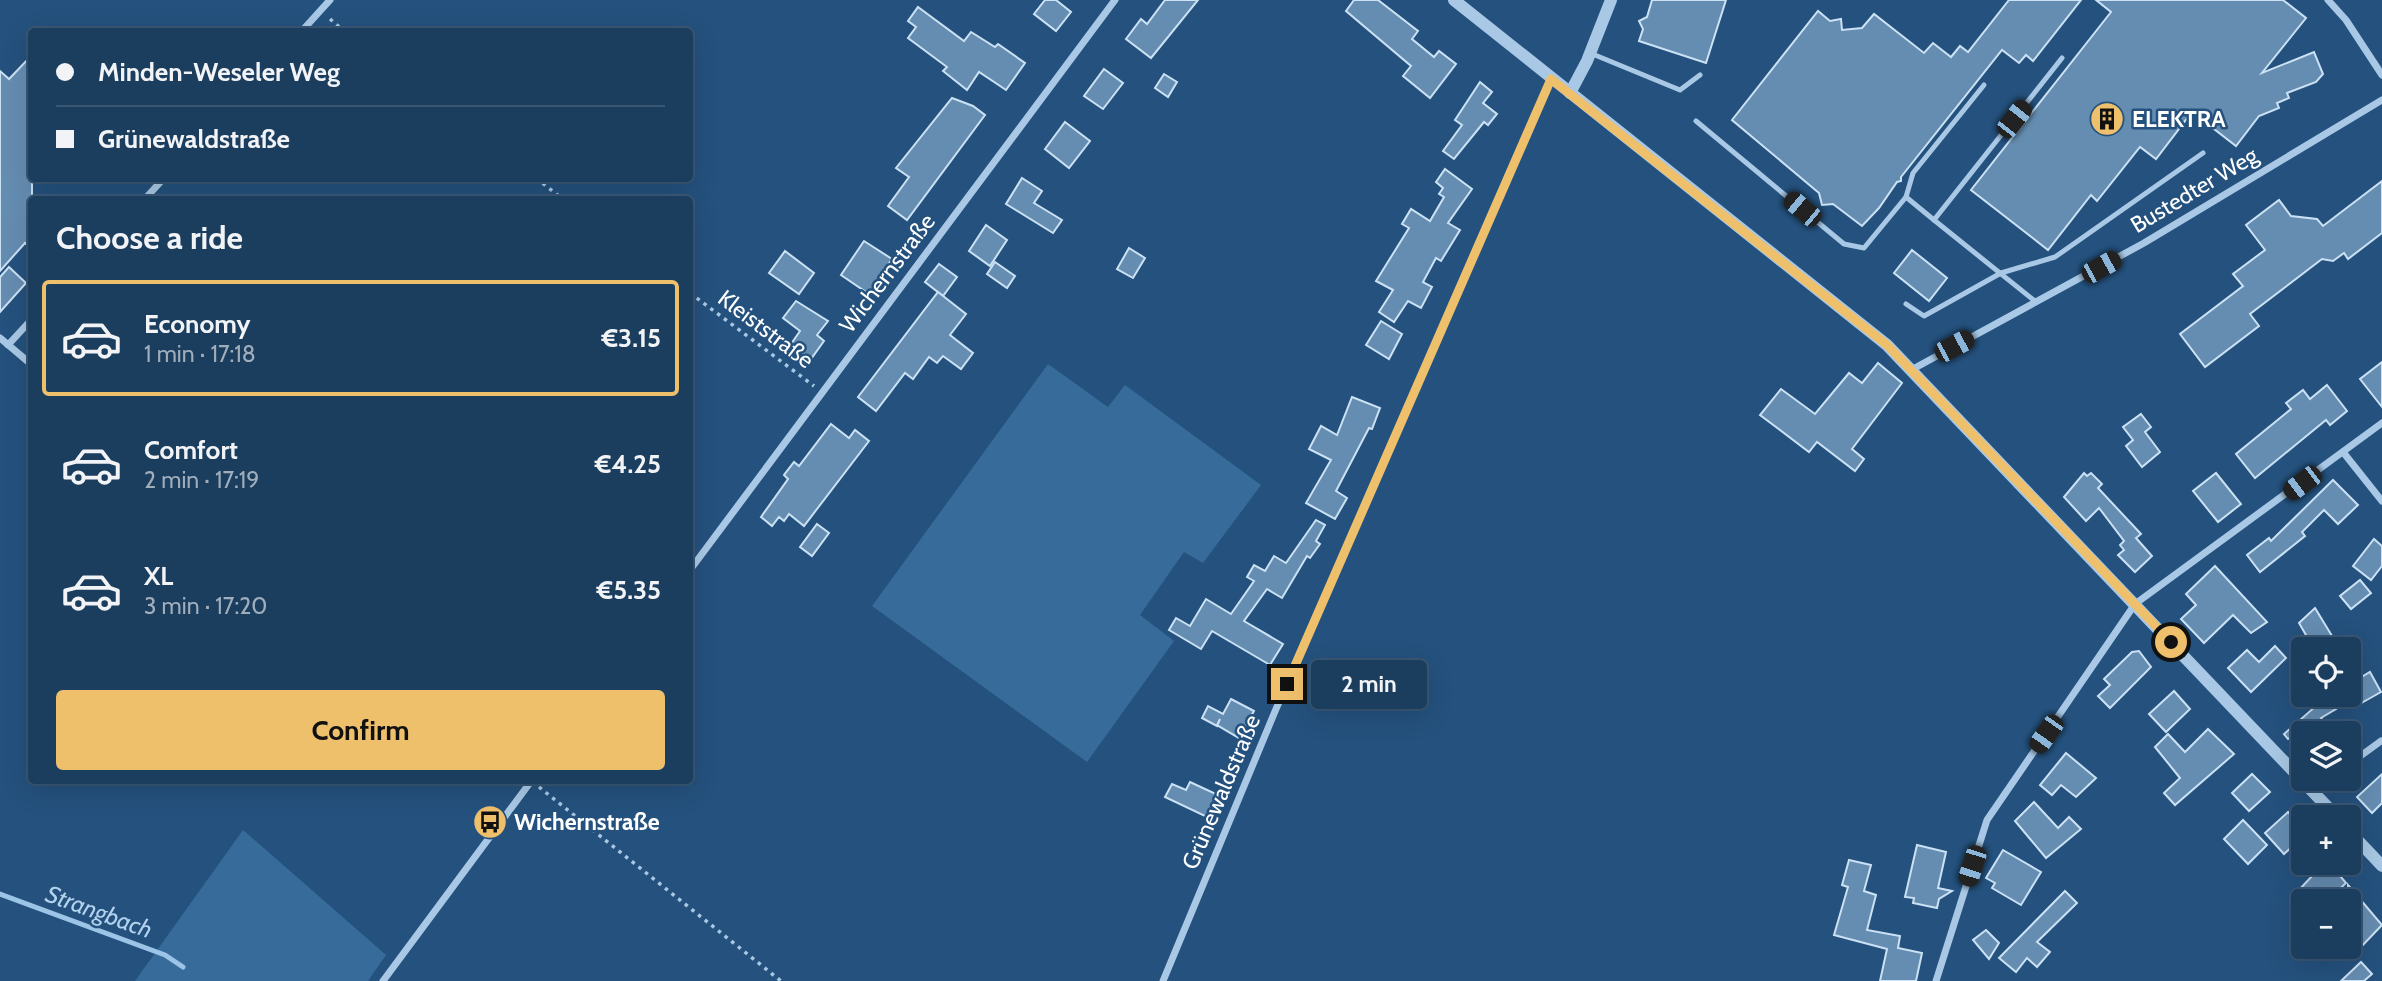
<!DOCTYPE html>
<html lang="en">
<head>
<meta charset="utf-8">
<style>
  body { margin:0; font-family:Cabin,sans-serif; background:#244464; color:#f1f3f6; height:100vh; display:flex; flex-direction:column; font-size:26px; white-space:nowrap }
  * { box-sizing:border-box; margin:0 }
  p { font-size:23px; color:#a0aebc }
  .icon { flex:none; width:38px; height:38px; fill:none; stroke:currentColor; stroke-width:2; stroke-linecap:round; stroke-linejoin:round }
  .map { position:relative; flex:1; overflow:hidden }
  .sheet { position:absolute; left:28px; top:196px; width:665px; height:588px; display:flex; flex-direction:column; background:#1b3d5e; border-radius:7px; box-shadow:0 7px 28px #0002,0 0 0 2px #395673 }
  .sheet>* { flex:none }
  .guide { position:absolute; left:28px; top:28px; width:665px; height:154px; border-radius:7px; box-shadow:0 7px 28px #0002,0 0 0 2px #395673; display:grid; align-content:center; height:154px; padding:0 28px; background:#1b3d5e }
  .controls { position:absolute; left:2291px; top:637px; display:grid; gap:14px }
  .controls a { display:grid; place-items:center; width:70px; height:70px; border-radius:7px; background:#1b3d5e; box-shadow:0 7px 28px #0002,0 0 0 2px #395673; font-size:35px }
  .end { position:absolute; width:32px; height:32px; margin:-16px; border:9px solid #efc06c; background:#111; box-shadow:0 0 0 4px #111 }
  .from { border-radius:50% }
  .bubble { position:absolute; height:49px; border-radius:7px; background:#1b3d5e; box-shadow:0 7px 28px #0002,0 0 0 2px #395673; font-size:23px; font-weight:700; line-height:49px; text-align:center }
  .car { position:absolute; width:21px; height:42px; margin:-21px -10px; border-radius:9px; box-shadow:0 0 5px 2px #0007; background:linear-gradient(#222 24%,#8ab4d8 0 40%,#222 0 76%,#8ab4d8 0 86%,#222 0) }
  .guide b { display:flex; align-items:center; gap:24px; height:66px; font-size:26px }
  .guide b+b { border-top:2px solid #395673 }
  .guide i { width:18px; height:18px; background:#f1f3f6 }
  ul { padding:0; list-style:none }
  li { display:flex; align-items:center; gap:21px; height:116px; margin:0 14px 10px; padding:0 14px; border:4px solid transparent; border-radius:7px }
  li div { flex:1 }
  li b { display:block; font-size:26px }
  li em { font-style:normal; font-weight:700 }
  li.selected { border-color:#efc06c }
  li>.icon { width:63px; height:63px; stroke-width:1.5 }
  h2 { padding:0 28px; font-size:32px; line-height:84px }
  .action { display:flex; gap:14px; margin-top:auto; padding:14px 28px }
  .action a { flex:1; height:80px; border-radius:7px; background:#efc06c; color:#111; font-size:28px; font-weight:700; line-height:80px; text-align:center }
  .map>svg:first-child { display:block }
  .green { fill:#376c9a }
  .lines { fill:none; stroke-linecap:round; stroke-linejoin:round }
  .stream { stroke:#9cc4e6; stroke-width:5 }
  .building { fill:#658db1; stroke:#cbe1f4; stroke-width:2 }
  .path { stroke:#a8c8e5; stroke-width:3.5; stroke-dasharray:3.5 5; stroke-linecap:butt }
  .service { stroke:#a8c8e5; stroke-width:5 }
  .minor { stroke:#a8c8e5; stroke-width:7 }
  .tertiary { stroke:#a8c8e5; stroke-width:12 }
  .route { stroke:#efc06c; stroke-width:9 }
  .labels { text-anchor:middle; stroke-width:5; stroke-linejoin:round; paint-order:stroke }
  .poi-label { font-size:23px; font-weight:bold; fill:#fff; stroke:#24517d; text-anchor:start }
  .street-label { font-size:23px; fill:#fff; stroke:#24517d }
  .water-label { font-size:24px; font-style:italic; fill:#b3d2ed; stroke:#24517d }
</style>
</head>
<body>
<div class="map">
<svg width="2382" height="981" viewBox="0 0 2382 981">
  <rect width="100%" height="100%" fill="#24517d"/>
  <!-- green -->
  <g class="green">
    <path d="M1048,364L1108,407L1125,385L1261,485L1203,563L1184,552L1140,615L1174,641L1087,762L872,606Z"/>
    <path d="M243,830L386,955L368,981H135Z"/>
  </g>
  <g class="lines">
    <!-- stream -->
    <path class="stream" d="M0,894L165,955L183,967"/>
  </g>
  <!-- building -->
  <g class="building">
    <path d="M1045,0H1056L1071,12L1056,31L1034,14Z"/>
    <path d="M1165,0H1198L1151,58L1126,39L1141,19L1147,24Z"/>
    <path d="M1354,0H1378L1418,31L1412,39L1434,57L1439,51L1456,64L1430,98L1403,76L1411,66L1346,11Z"/>
    <path d="M1652,0H1726L1706,63L1639,41L1643,29L1639,21L1647,17Z"/>
    <path d="M2009,0H2081L2033,61L2026,55L2019,63L2002,50L1901,177V181L1897,182L1879,208L1862,226L1833,204L1822,205L1819,193L1732,120L1818,11L1830,21L1841,19L1842,30L1862,28L1874,14L1924,53L1933,43L1951,57L1960,46L1968,52Z"/>
    <path d="M2096,0H2283L2306,18L2262,73L2314,52L2323,74L2316,82L2287,93L2289,98L2277,103L2279,108L2259,116L2236,146L2192,112L2156,159L2140,147L2097,201L2091,195L2048,250L1971,190L2111,12Z"/>
    <path d="M918,7L964,41L971,32L995,47L998,44L1025,63L1006,90L979,72L967,90L943,71L947,67L908,38L916,27L908,21Z"/>
    <path d="M32,55V249L25,243L0,271V71L9,79Z"/>
    <path d="M1104,69L1123,83L1103,109L1084,96Z"/>
    <path d="M1164,74L1177,82L1168,97L1155,88Z"/>
    <path d="M1480,82L1492,92L1483,103L1497,114L1488,125L1484,122L1454,159L1443,151L1462,125L1455,120Z"/>
    <path d="M952,98L973,106L985,115L907,220L888,206L909,177L896,168Z"/>
    <path d="M1065,122L1090,141L1069,168L1045,149Z"/>
    <path d="M1445,169L1472,189L1448,223L1460,230L1441,261L1436,258L1423,282L1432,287L1421,308L1408,301L1394,322L1379,312L1393,290L1376,281L1409,228L1402,224L1411,209L1430,221L1444,197L1439,194L1443,188L1436,182Z"/>
    <path d="M1022,178L1042,191L1034,203L1062,220L1053,233L1006,204Z"/>
    <path d="M2382,181V233L2348,259L2344,253L2333,261L2322,259L2250,314L2259,326L2205,367L2180,334L2243,286L2233,274L2265,250L2246,225L2279,200L2291,216L2317,219L2323,226Z"/>
    <path d="M986,225L1007,240L990,266L969,251Z"/>
    <path d="M864,241L892,259L869,294L841,275Z"/>
    <path d="M1129,248L1145,258L1133,278L1117,269Z"/>
    <path d="M1912,250L1947,278L1929,301L1894,273Z"/>
    <path d="M785,251L814,273L799,294L769,273Z"/>
    <path d="M995,262L1015,276L1007,288L987,274Z"/>
    <path d="M939,264L957,277L943,296L925,282Z"/>
    <path d="M9,267L26,283L0,312V277Z"/>
    <path d="M938,292L966,314L950,335L973,353L961,369L943,356L937,363L929,357L913,379L905,373L876,411L858,397Z"/>
    <path d="M796,301L828,321L817,335L824,341L811,359L791,344L800,331L783,318Z"/>
    <path d="M1381,321L1402,334L1389,359L1366,345Z"/>
    <path d="M2382,362V407L2360,379Z"/>
    <path d="M1878,363L1902,383L1852,449L1864,459L1855,471L1817,442L1809,452L1760,415L1781,389L1815,414L1849,373L1862,383Z"/>
    <path d="M2327,385L2347,411L2330,425L2326,420L2255,478L2236,454L2291,409L2286,403L2303,390L2310,399Z"/>
    <path d="M1352,397L1380,408L1372,429L1369,428L1336,491L1347,498L1335,519L1306,503L1331,460L1309,449L1321,426L1337,435Z"/>
    <path d="M2141,414L2151,427L2145,432L2160,452L2142,467L2126,446L2133,440L2123,427Z"/>
    <path d="M831,424L849,438L855,430L869,441L804,526L789,514L784,521L779,517L772,526L761,517L788,479L784,475L794,462L799,466Z"/>
    <path d="M2084,473L2087,476L2091,473L2102,484L2098,488L2141,534L2136,538L2152,556L2135,572L2118,555L2124,550L2120,545L2124,541L2099,508L2086,521L2064,497Z"/>
    <path d="M2216,473L2241,504L2218,522L2193,491Z"/>
    <path d="M2333,480L2358,505L2338,524L2324,510L2302,532L2305,536L2260,572L2247,555L2269,538L2271,541Z"/>
    <path d="M1316,520L1325,525L1316,541L1320,544L1310,558L1307,556L1282,598L1267,589L1244,621L1283,644L1270,665L1212,631L1201,649L1169,630L1176,618L1190,626L1206,599L1231,614L1254,581L1247,577L1254,565L1265,571L1274,556L1286,563Z"/>
    <path d="M817,524L829,533L812,556L800,547Z"/>
    <path d="M2374,539L2382,546V566L2371,580L2353,566Z"/>
    <path d="M2215,566L2267,622L2251,633L2233,615L2204,643L2181,619L2196,605L2186,594Z"/>
    <path d="M2360,580L2371,593L2351,609L2340,596Z"/>
    <path d="M2315,608L2340,649H2314L2299,623Z"/>
    <path d="M2275,646L2286,658L2251,692L2228,668L2247,650L2259,662Z"/>
    <path d="M2139,651L2151,667L2110,708L2098,696L2110,685L2104,679L2132,652Z"/>
    <path d="M2370,672L2381,692L2356,706L2348,693V685Z"/>
    <path d="M2174,691L2190,709L2166,732L2149,714Z"/>
    <path d="M2325,698L2336,709L2321,718L2324,722L2313,733L2303,729L2288,739L2284,734Z"/>
    <path d="M1231,699L1254,711L1239,738L1217,725L1220,719L1217,726L1202,718L1208,706L1223,714Z"/>
    <path d="M2208,729L2234,754L2175,805L2164,793L2180,778L2155,747L2168,734L2185,752Z"/>
    <path d="M2066,753L2096,778L2076,797L2061,785L2052,795L2040,785Z"/>
    <path d="M2252,774L2270,792L2249,811L2232,793Z"/>
    <path d="M2382,774V803L2372,813L2357,797Z"/>
    <path d="M1190,782L1218,795L1207,817L1165,797L1172,784L1186,790Z"/>
    <path d="M2034,802L2058,828L2069,817L2081,829L2046,858L2015,821Z"/>
    <path d="M2288,812L2303,828V837L2284,854L2265,833Z"/>
    <path d="M2243,820L2267,845L2248,864L2224,839Z"/>
    <path d="M1917,845L1946,852L1938,888L1952,891L1939,899L1937,908L1913,903L1914,898L1905,897Z"/>
    <path d="M2003,850L2041,872L2021,905L1992,888L1995,883L1986,878Z"/>
    <path d="M1849,860L1871,865L1864,891L1876,895L1867,930L1900,936L1898,948L1922,953L1916,981H1880L1887,949L1834,935L1848,887L1842,885Z"/>
    <path d="M2316,863H2337L2346,872L2341,877L2346,883L2327,901H2306L2297,892L2314,874L2309,869Z"/>
    <path d="M2348,885L2382,925L2360,948L2348,935Z"/>
    <path d="M2065,891L2077,903L2037,942L2050,952L2037,967L2027,958L2016,972L1999,958Z"/>
    <path d="M1986,930L1999,943L1989,959L1973,940Z"/>
    <path d="M2361,962L2372,974L2364,981H2341Z"/>
  </g>
  <g class="lines">
    <!-- path -->
    <g class="path">
      <path d="M330,19L345,32"/>
      <path d="M536,178L564,200"/>
      <path d="M690,293L814,386"/>
      <path d="M539,787L781,981"/>
    </g>
    <!-- service -->
    <g class="service">
      <path d="M1590,53L1680,90L1700,75"/>
      <path d="M1696,121L1844,244L1864,248L1906,197L1934,220"/>
      <path d="M1906,197L1913,173L1984,85"/>
      <path d="M2036,302L1934,220L2062,58"/>
      <path d="M1906,304L1924,316L2001,273L2055,257L2203,153"/>
    </g>
    <!-- minor -->
    <g class="minor">
      <path d="M2328,0L2346,20L2382,75"/>
      <path d="M301,32L330,0"/>
      <path d="M144,200L164,178"/>
      <path d="M0,338L32,365"/>
      <path d="M8,345L32,319"/>
      <path d="M1913,369L2144,243L2382,100"/>
      <path d="M2343,452L2382,501"/>
      <path d="M690,570L1115,0"/>
      <path d="M2348,765L2381,741"/>
      <path d="M2313,792L2331,779"/>
      <path d="M383,981L532,780"/>
      <path d="M1163,981L1276,709L1551,79"/>
      <path d="M1936,981L1987,820L2135,604L2382,423"/>
    </g>
    <!-- tertiary -->
    <g class="tertiary">
      <path d="M1454,0L1887,345L2337,817"/>
      <path d="M1570,93L1587,61L1611,0"/>
      <path d="M2348,830L2382,866"/>
    </g>
  </g>
  <g class="lines">
    <!-- route -->
    <path class="route" d="M1287,684L1551,79L1887,345L2171,642"/>
  </g>
  <!-- icons -->
  <defs>
    <g id="building-disc" transform="scale(1.75)"><circle r="9.5" fill="#efc06c" stroke="#24517d"/><path d="M-4-6H4V6H1V3H-1V6H-4ZM-2.5-4.3h1.7v1.8h-1.7ZM.8-4.3h1.7v1.8H.8ZM-2.5-1h1.7V.8h-1.7ZM.8-1h1.7V.8H.8Z" fill="#111"/></g>
    <g id="bus-disc" transform="scale(1.75)"><circle r="9.5" fill="#efc06c" stroke="#24517d"/><path d="M-5-6H5V4H4V6H2V4H-2V6H-4V4H-5ZM-3.5-4V0h7V-4ZM-3.5 1.2v1.5H-2V1.2ZM2 1.2v1.5H3.5V1.2Z" fill="#111"/></g>
  </defs>
  <g fill-rule="evenodd">
    <use href="#building-disc" x="2107" y="119"/>
    <use href="#bus-disc" x="490" y="822"/>
  </g>
  <g class="labels">
    <!-- poi labels -->
    <g class="poi-label">
      <text x="2132" y="127">ELEKTRA</text>
      <text x="514" y="830">Wichernstraße</text>
    </g>
    <!-- street labels -->
    <g class="street-label">
      <text transform="translate(2194 190) rotate(-31)" y="8">Bustedter Weg</text>
      <text transform="translate(887 273) rotate(-53)" y="8">Wichernstraße</text>
      <text transform="translate(766 329) rotate(37)" y="8">Kleiststraße</text>
      <text transform="translate(1221 792) rotate(-67)" y="8">Grünewaldstraße</text>
    </g>
    <!-- water labels -->
    <g class="water-label">
      <text transform="translate(99 912) rotate(20)" y="8">Strangbach</text>
    </g>
  </g>
</svg>
<div class="controls">
<a><svg class="icon" aria-label="locate" viewBox="0 0 24 24"><circle cx="12" cy="12" r="6"/><path d="M12 2v4M12 18v4M2 12h4M18 12h4"/></svg></a>
<a><svg class="icon" aria-label="layers" viewBox="0 0 24 24"><path d="M12 4l9 5-9 5-9-5zM3 14l9 5 9-5"/></svg></a>
<a>+</a>
<a>−</a>
</div>
<i class="end from" style="left:2171px;top:642px"></i>
<i class="end" style="left:1287px;top:684px"></i>
<div class="bubble" style="left:1311px;top:660px;width:116px">2 min</div>
<i class="car" style="left:2014px;top:119px;rotate:38deg"></i>
<i class="car" style="left:1802px;top:209px;rotate:310deg"></i>
<i class="car" style="left:2101px;top:267px;rotate:61deg"></i>
<i class="car" style="left:1954px;top:346px;rotate:62deg"></i>
<i class="car" style="left:2302px;top:483px;rotate:233deg"></i>
<i class="car" style="left:2046px;top:734px;rotate:215deg"></i>
<i class="car" style="left:1972px;top:866px;rotate:198deg"></i>
<div class="guide">
<b><i class="from"></i>Minden-Weseler Weg</b>
<b><i></i>Grünewaldstraße</b>
</div>
<section class="sheet">
<h2>Choose a ride</h2>
<ul>
<li class="selected"><svg class="icon" aria-label="car" viewBox="0 0 24 24"><path d="M5 17H2v-5l4-1 3-4h7l3 4 3 1v5h-3M9 17h6M6 11h13"/><circle cx="7" cy="17" r="2"/><circle cx="17" cy="17" r="2"/></svg><div><b>Economy</b><p>1 min · 17:18</p></div><em>€3.15</em></li>
<li><svg class="icon" aria-label="car" viewBox="0 0 24 24"><path d="M5 17H2v-5l4-1 3-4h7l3 4 3 1v5h-3M9 17h6M6 11h13"/><circle cx="7" cy="17" r="2"/><circle cx="17" cy="17" r="2"/></svg><div><b>Comfort</b><p>2 min · 17:19</p></div><em>€4.25</em></li>
<li><svg class="icon" aria-label="car" viewBox="0 0 24 24"><path d="M5 17H2v-5l4-1 3-4h7l3 4 3 1v5h-3M9 17h6M6 11h13"/><circle cx="7" cy="17" r="2"/><circle cx="17" cy="17" r="2"/></svg><div><b>XL</b><p>3 min · 17:20</p></div><em>€5.35</em></li>
</ul>
<div class="action"><a>Confirm</a></div>
</section>
</div>
</body>
</html>
